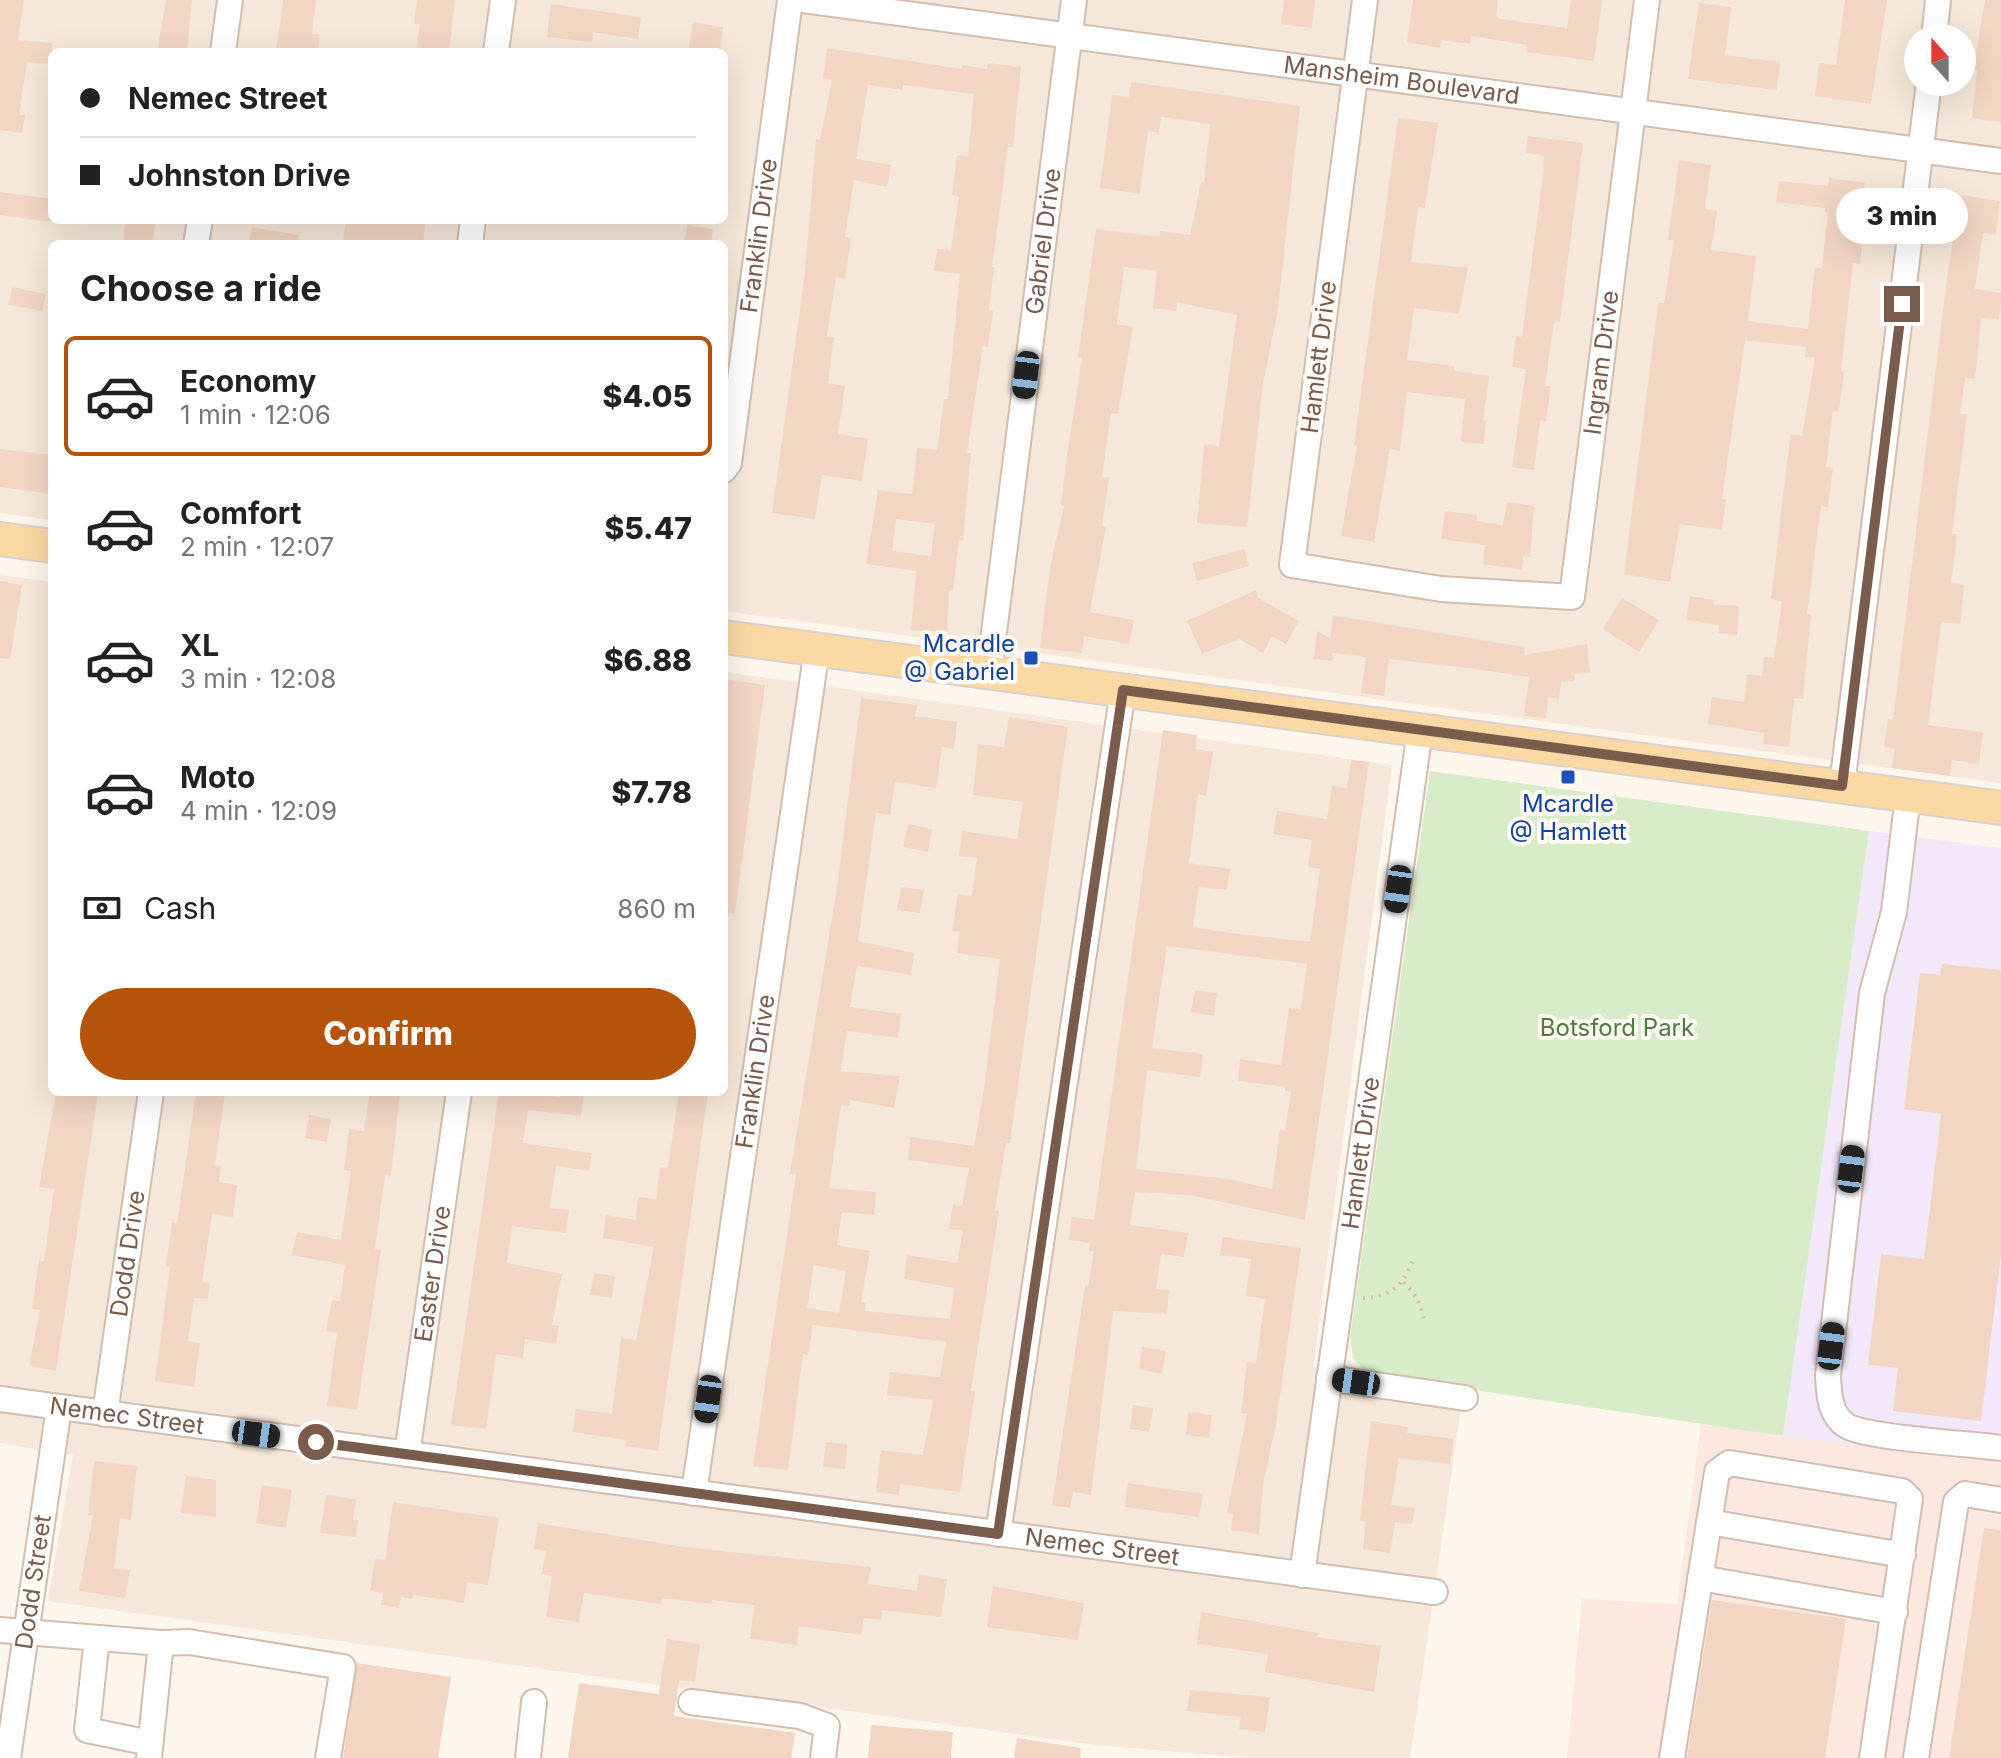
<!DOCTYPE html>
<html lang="en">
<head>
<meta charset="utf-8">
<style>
  body { margin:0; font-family:Inter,sans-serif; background:#f2f2f2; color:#222; height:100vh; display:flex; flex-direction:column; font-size:30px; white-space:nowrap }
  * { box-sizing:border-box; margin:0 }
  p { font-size:26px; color:#767676 }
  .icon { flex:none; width:44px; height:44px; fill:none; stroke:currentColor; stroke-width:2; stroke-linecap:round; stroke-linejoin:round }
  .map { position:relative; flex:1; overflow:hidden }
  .sheet { position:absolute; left:48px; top:240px; width:680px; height:856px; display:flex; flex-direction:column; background:#fff; border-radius:12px; box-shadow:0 8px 32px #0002 }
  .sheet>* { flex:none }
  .hud { position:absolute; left:48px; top:48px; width:680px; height:176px; border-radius:12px; box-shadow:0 8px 32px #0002; display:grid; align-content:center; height:176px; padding:0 32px; background:#fff }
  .needle { width:52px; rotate:339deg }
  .controls { position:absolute; left:1904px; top:24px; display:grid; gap:16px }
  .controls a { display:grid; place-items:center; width:72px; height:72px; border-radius:50%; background:#fff; box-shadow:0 8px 32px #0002; font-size:40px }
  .end { position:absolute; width:36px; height:36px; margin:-18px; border:10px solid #7a5c4d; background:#fff; box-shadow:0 0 0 4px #fff }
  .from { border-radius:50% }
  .bubble { position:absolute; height:56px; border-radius:28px; background:#fff; box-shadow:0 8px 32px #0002; font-size:26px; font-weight:800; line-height:56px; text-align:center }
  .car { position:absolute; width:24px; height:48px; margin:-24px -12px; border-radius:10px; box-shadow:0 0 6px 2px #0007; background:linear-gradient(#222 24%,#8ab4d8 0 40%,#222 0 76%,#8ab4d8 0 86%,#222 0) }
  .hud b { display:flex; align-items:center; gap:28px; height:76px; font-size:30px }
  .hud b+b { border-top:2px solid #e0e0e0 }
  .hud i { width:20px; height:20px; background:#222 }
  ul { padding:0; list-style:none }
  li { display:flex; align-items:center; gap:24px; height:120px; margin:0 16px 12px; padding:0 16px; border:4px solid transparent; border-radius:12px }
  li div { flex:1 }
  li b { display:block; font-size:30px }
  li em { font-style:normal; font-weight:800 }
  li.selected { border-color:#b45309 }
  li>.icon { width:72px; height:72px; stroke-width:1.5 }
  h2 { padding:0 32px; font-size:36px; line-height:96px }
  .pay { display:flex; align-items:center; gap:20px; height:88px; padding:0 32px; font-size:30px }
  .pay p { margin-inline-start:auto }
  .action { display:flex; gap:16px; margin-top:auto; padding:16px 32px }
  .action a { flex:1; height:92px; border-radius:48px; background:#b45309; color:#fff; font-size:32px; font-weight:800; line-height:92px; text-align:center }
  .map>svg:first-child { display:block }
  .residential { fill:#f5e8da; fill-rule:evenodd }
  .commercial { fill:#fde8e0 }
  .education { fill:#f3e8fa }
  .green { fill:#d8ecc9 }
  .building { fill:#f3d5c3; fill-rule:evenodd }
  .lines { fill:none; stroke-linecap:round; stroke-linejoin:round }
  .minor-casing { stroke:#d1beb0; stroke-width:28 }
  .major-casing { stroke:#dad1cd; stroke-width:36 }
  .path { stroke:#d9b8a5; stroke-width:4; stroke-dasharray:2 6; stroke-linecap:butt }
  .minor { stroke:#fff; stroke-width:24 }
  .major { stroke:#fbd9a5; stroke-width:32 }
  .route { stroke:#7a5c4d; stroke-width:10 }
  .transit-dot { fill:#1a4fb4; stroke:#fffaf3; stroke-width:3 }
  .labels { text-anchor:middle; stroke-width:8; stroke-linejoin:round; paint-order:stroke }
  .street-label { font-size:24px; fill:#7a5c4d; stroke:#fffaf3 }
  .transit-label { font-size:24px; fill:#164399; stroke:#fffaf3; text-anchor:end }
  .park-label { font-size:24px; fill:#537a41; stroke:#fffaf3 }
</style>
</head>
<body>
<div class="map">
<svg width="2001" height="1758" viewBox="0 0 2001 1758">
  <rect width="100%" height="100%" fill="#fdf6ec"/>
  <!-- residential -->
  <g class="residential">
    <path d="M0,0H2001V783L724,611V244H52V520L0,513ZM1918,38H1962V82H1918ZM52,52H724V220H52Z"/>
    <path d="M0,575L52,582V1092H724V672L1392,765L1313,1367L1464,1387L1410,1758H1249L1096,1745L48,1601L73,1455L0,1443Z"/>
  </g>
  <!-- commercial -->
  <path class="commercial" d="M1701,1424L2001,1463V1758H1567L1582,1599L1677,1604Z"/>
  <!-- education -->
  <path class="education" d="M1869,831L2001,848V1463L1783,1436Z"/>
  <!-- green -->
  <path class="green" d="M1430,771L1869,831L1783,1436L1366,1374L1353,1357L1350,1338Z"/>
  <!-- building -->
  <g class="building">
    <path d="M0,0H24L18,40L52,43V64L27,62L19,115H25L22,133L0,130Z"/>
    <path d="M166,0H192L187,52H157Z"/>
    <path d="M283,0H316L312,34L320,35L318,52H276Z"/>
    <path d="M417,0H455L449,52H416L420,24H414Z"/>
    <path d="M1284,0H1315L1312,28L1281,24Z"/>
    <path d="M1413,0H1498L1496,16L1500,19L1567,28L1571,0H1602L1594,61L1526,52L1527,45L1471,36L1470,44L1442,40L1440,48L1407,42Z"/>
    <path d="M1845,0H1887L1871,104L1815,96L1819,63L1836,65Z"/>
    <path d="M1985,0H2001V122L1972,118L1977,70H1973Z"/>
    <path d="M1699,3L1731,7L1725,55L1780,62L1777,90L1688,79Z"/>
    <path d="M551,4L641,17L638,39L593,32L592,42L547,37Z"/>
    <path d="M693,22L723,27L720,52H688Z"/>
    <path d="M827,48L962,69V65L987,69L988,63L1021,67L1013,147H1008L992,267H994L989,310L993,311L988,347L983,346L967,453H971L963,541L959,540L953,591H949L947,632L911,630L916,571L866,564L878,490L912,494L917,448L937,450L944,399H948L960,274L934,271L937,249L951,250L959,196L952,195L957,155L968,156L974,94L903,85V90L868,85L856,159L891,165L887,187L854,180L845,237L851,238L845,279L836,277L827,336L834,337L828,383L845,386L838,434L868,439L862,481L822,475L815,519L772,513L805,273L816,139L820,140L832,80L823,79ZM896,519L935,524L931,556L892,551Z"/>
    <path d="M1131,82L1300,106L1278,309L1263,384L1247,527L1197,523L1204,444L1219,446L1237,315L1177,302L1176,311L1153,308L1157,271L1124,267L1117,324L1133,327L1118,414L1111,413L1102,477L1109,478L1102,526L1106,527L1090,612L1134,620L1129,644L1084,636L1082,653L1040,648L1051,562L1064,506L1061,505L1067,456L1082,358L1078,357L1096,229L1160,237V231L1190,235L1201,182L1204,183L1210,124L1161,117L1159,133L1148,131L1140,194L1100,188L1112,95L1129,97Z"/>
    <path d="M1398,118L1438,123L1425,208L1418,207L1411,262L1468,268L1459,314L1414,308L1407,360L1454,366V371L1489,376L1483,421H1486L1484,444L1461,442L1465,399L1407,392L1400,451L1390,449L1374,542L1341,536L1357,445H1354Z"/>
    <path d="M1528,136L1583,143L1560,322L1554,321L1545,386H1551L1546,421L1540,420L1534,470L1512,467L1526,369L1512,367L1516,336L1522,337L1543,174L1544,156L1526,153Z"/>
    <path d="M1679,160L1711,165L1705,209L1717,211L1711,250L1756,256L1748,321L1808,329L1815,268H1822L1828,213L1825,212V208L1776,202L1779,181L1828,186L1829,178L1865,183L1859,224L1865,225L1860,264L1853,263L1841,371L1844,372L1839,411H1833L1826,467L1833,468L1828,507L1821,506L1807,614H1811L1803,699L1794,698L1789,747L1763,744L1764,733L1708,724L1712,697L1744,702L1747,674L1762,676L1764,657L1774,658L1782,601L1771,599L1787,462L1791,434L1802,436L1815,358L1805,357L1806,347L1745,340L1722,499L1726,500L1722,530L1680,524L1670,582L1624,574L1658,303H1664L1674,240H1668Z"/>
    <path d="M0,192L52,199L50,222L0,215Z"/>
    <path d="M1962,195L2000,201L1996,235L1983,233L1975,289L2001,293V303L1999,320L1981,318L1975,379L1965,378L1960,414H1967L1952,534H1957L1951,583L1964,585L1960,624L1941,622L1928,725L1983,732L1979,764L1952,760L1950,776L1892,768L1895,749L1884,747L1888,719L1893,720L1948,269Z"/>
    <path d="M126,220H156L152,244H123Z"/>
    <path d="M346,220H426L423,244L343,242Z"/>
    <path d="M687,225L713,229L711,244H684Z"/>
    <path d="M252,227L299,235L298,244H249Z"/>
    <path d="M12,287L46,294L42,311L8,305Z"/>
    <path d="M0,449L52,455V494L0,487Z"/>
    <path d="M1507,502L1534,506L1530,557L1523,556L1522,570L1483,564L1485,545L1441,539L1445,511L1477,515L1476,521L1503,525Z"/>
    <path d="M1244,549L1249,566L1197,581L1192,563Z"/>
    <path d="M0,581L22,585L10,659L0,658Z"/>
    <path d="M1256,590L1258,598L1299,621L1286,644L1272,636L1263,653L1239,639L1202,654L1187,621Z"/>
    <path d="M1690,596L1714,600V605L1739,606L1737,635L1718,633L1719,625L1686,620Z"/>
    <path d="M1622,598L1659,620L1639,652L1603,629Z"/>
    <path d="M1333,615L1525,647L1524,655L1587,644L1590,672L1574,674L1575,681L1561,682L1559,699L1548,697L1546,718L1524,716L1529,677L1469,668L1389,659L1384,696L1361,693L1366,657L1333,653L1332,661L1314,659L1317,631L1330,638Z"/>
    <path d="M724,679L765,685L735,914L724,913Z"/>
    <path d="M861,698L917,705L915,716L957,722L954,749L942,747L936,788L895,782L890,815L876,813L858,941L914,953L911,975L857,966L850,1007L901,1014L898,1038L847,1031L841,1071L900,1076L894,1108L850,1100V1106L841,1105L829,1188L876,1192L874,1215L842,1212L837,1245L870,1251L861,1302L866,1303L865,1311L950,1319L954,1288L904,1279L907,1255L957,1263L963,1230L949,1229L953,1204L962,1206L969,1168L908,1160L911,1137L974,1146L984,1090L1000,959L957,953L960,932L952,931L958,894L972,896L977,858L959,856L962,831L1017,839L1023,802L973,795L978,744L1004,747L1009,717L1068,727L1010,1143H1006L995,1210L999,1211L971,1391L975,1392L960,1492L900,1484L899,1495L876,1492L881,1450L923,1455L933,1400L887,1395L890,1372L940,1377L946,1342L813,1325L808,1355L803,1354L788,1470L753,1466L796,1174H790L837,887ZM814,1265L846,1271L839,1313L807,1308Z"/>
    <path d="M1163,730L1197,735L1196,749L1213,752L1206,796L1198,794L1189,863L1230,869L1227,890L1199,887L1193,927L1231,933L1310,942L1320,869L1308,867L1312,840L1273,834L1277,811L1327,819L1332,786L1347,788L1351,760L1369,762L1305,1220L1190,1195L1135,1192L1130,1225L1188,1233L1184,1257L1161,1254L1156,1289L1169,1290L1167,1314L1113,1311L1091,1495L1073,1492L1070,1508L1052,1505L1085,1285L1088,1286L1094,1252L1089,1251L1090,1243L1069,1240L1072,1217L1094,1220ZM1167,946L1307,964L1301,1009L1289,1008L1281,1065L1240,1059L1238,1081L1285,1087V1091L1291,1092L1285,1130H1280L1272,1189L1228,1179L1136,1169L1147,1070L1200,1077L1203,1054L1152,1048Z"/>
    <path d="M908,824L932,829L928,852L903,847Z"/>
    <path d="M901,887L924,890L920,913L897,910Z"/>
    <path d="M1942,964L2001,970V1254L1981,1421L1893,1411L1898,1368L1868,1365L1881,1254L1924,1259L1941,1114L1904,1109L1920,973L1940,975Z"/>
    <path d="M1195,990L1217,993L1214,1016L1191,1012Z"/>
    <path d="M56,1092L98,1094L56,1371L29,1366L40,1310L32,1309L39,1260L44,1261L54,1189L39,1187Z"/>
    <path d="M196,1092H225L215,1165L221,1166L219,1182L237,1185L233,1217L212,1214L202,1282L210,1283L208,1299L194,1298L188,1341L200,1343L194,1387L155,1381L170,1267L166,1266L172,1222L177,1223Z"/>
    <path d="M370,1092H400L391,1176L385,1175L375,1249L381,1250L357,1410L327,1406L337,1333L326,1331L332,1300L340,1301L345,1265L292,1255L297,1232L341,1240L351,1171L344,1170L349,1129L364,1131Z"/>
    <path d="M499,1092L560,1097L561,1092L584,1093L581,1116L528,1110L523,1143L592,1153L589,1171L556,1166L550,1208L569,1210L566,1233L512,1226L507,1263L562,1274L552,1325L559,1326L556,1344L525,1339L523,1358L496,1354L486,1429L451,1425Z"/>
    <path d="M679,1092H708L658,1451L625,1446L626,1440L573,1432L576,1409L612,1414L621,1338L636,1340L654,1247L603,1238L606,1215L636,1220L638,1197L656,1199L660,1167L668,1168Z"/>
    <path d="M309,1115L331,1119L327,1142L305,1138Z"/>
    <path d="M1223,1237L1301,1248L1276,1424L1263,1485L1259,1534L1231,1530L1233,1514L1227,1513L1247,1414L1241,1413L1247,1362L1256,1363L1265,1299L1246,1296L1251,1259L1220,1255Z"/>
    <path d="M594,1273L615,1276L612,1298L590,1295Z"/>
    <path d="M1142,1347L1166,1351L1162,1374L1139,1369Z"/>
    <path d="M1133,1405L1153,1408L1149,1432L1130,1429Z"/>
    <path d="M1188,1412L1212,1415L1209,1438L1186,1435Z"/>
    <path d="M1371,1421L1408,1427L1407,1433L1454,1439L1450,1464L1399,1458L1391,1505L1415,1508L1412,1524L1395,1522L1390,1553L1363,1549L1366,1522L1360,1521Z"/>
    <path d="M826,1442L847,1444L845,1469L823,1467Z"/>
    <path d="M94,1461L137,1466L131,1520L120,1518L114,1568L130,1570L125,1598L79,1591L93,1515H88Z"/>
    <path d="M186,1476L216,1480V1517L181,1513Z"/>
    <path d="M1128,1483L1203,1494L1199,1517L1125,1507Z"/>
    <path d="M262,1485L292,1490L286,1528L256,1523Z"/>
    <path d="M326,1495L356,1499L353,1520H358L356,1537L320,1533Z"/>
    <path d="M393,1502L499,1518L488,1585L467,1582L464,1603L413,1595L412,1599L401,1597L399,1608L381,1605L383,1593L370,1591L375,1559L385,1560Z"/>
    <path d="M538,1523L685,1547L871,1567L868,1584L917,1591L919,1575L947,1579L941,1617L882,1610L881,1620L864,1618L861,1635L799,1626L797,1645L750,1639L754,1605L712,1600V1604L662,1598L661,1604L584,1593L579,1622L546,1617L552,1576L542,1574L546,1551L534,1549Z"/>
    <path d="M1984,1528L2001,1530V1758H1949Z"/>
    <path d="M993,1586L1084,1603L1078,1640L987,1627Z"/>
    <path d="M1712,1600L1846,1619L1825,1758H1687Z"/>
    <path d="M1201,1612L1318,1633L1317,1637L1381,1646L1374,1692L1265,1672L1268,1654L1197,1644Z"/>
    <path d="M667,1639L700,1644L695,1682L679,1680L674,1716L795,1733L791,1758H568L579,1683L659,1694Z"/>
    <path d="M357,1663L451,1677L438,1758H343Z"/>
    <path d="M1190,1690L1270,1697L1265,1732L1239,1729L1241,1717L1187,1711Z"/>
    <path d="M871,1725L953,1732L951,1758H868Z"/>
    <path d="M1017,1738L1081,1748L1080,1758H1014Z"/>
  </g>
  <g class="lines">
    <!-- minor casing -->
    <g class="minor-casing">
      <g id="minor">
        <path id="s1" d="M803,0L2001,161"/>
        <path id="s2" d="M1365,0L1292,565L1441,589L1572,597L1647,0"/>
        <path d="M1934,38L1938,0"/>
        <path d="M223,52L230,0"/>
        <path d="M496,52L503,0"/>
        <path d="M196,244L200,220"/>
        <path d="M470,244L473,220"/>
        <path id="s3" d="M724,470L729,463L790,0"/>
        <path id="s4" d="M989,672L1074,0"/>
        <path d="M1842,786L1929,82"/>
        <path d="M1908,796L1894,912L1872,993L1828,1376C1829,1393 1829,1415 1847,1426C1867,1438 1972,1444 2001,1448"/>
        <path d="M1329,1378L1465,1398"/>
        <path id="s5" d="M0,1399L1435,1592"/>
        <path id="s6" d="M105,1414L151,1092"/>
        <path id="s7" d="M407,1454L459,1092"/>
        <path id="s8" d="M694,1493L817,649"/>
        <path d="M1709,1522L1903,1555"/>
        <path d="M998,1534L1123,690"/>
        <path id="s9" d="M1302,1575L1420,730"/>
        <path d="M1700,1578L1895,1612"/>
        <path d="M0,1630L161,1643L149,1758"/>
        <path d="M97,1638L87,1730L150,1743"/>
        <path d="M161,1643L189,1642L343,1667L328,1758"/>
        <path d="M691,1702L800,1716L827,1726L823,1758"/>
        <path id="s10" d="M8,1758L59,1407"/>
        <path d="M528,1758L534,1702"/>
        <path d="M1672,1758L1717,1472L1729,1463L1902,1491L1910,1499L1872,1758"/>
        <path d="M1916,1758L1956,1502L1965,1494L2001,1500"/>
      </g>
    </g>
    <!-- major casing -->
    <g class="major-casing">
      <g id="major">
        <path d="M0,539L52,546"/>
        <path d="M724,637L2001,808"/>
      </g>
    </g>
    <!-- path -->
    <g class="path">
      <path d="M1404,1282L1417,1298L1425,1321"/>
      <path d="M1363,1298C1393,1297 1403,1284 1414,1258"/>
    </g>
    <!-- minor -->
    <use href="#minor" class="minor"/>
    <!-- major -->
    <use href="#major" class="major"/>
  </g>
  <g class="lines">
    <!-- route -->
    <path class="route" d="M316,1442L998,1534L1123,690L1842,786L1902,304"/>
  </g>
  <!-- markers -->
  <g class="transit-dot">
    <rect x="1023" y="650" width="16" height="16" rx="4"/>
    <rect x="1560" y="769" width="16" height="16" rx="4"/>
  </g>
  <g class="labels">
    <!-- street labels -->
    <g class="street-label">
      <text dy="8" stroke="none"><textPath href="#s1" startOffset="604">Mansheim Boulevard</textPath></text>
      <text dy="8" stroke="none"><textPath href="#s3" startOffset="238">Franklin Drive</textPath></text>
      <text dy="8" stroke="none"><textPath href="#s4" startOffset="434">Gabriel Drive</textPath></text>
      <text transform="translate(1319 357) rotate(-83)" y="8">Hamlett Drive</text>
      <text dy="8" stroke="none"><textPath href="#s2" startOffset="1088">Ingram Drive</textPath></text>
      <text dy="8" stroke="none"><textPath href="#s8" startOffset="426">Franklin Drive</textPath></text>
      <text dy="8" stroke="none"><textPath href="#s9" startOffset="426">Hamlett Drive</textPath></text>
      <text dy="8" stroke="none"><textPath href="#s6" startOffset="162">Dodd Drive</textPath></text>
      <text dy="8" stroke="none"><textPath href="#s7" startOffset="182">Easter Drive</textPath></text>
      <text dy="8" stroke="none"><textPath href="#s5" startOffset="128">Nemec Street</textPath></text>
      <text dy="8" stroke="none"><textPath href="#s5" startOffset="1112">Nemec Street</textPath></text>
      <text dy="8" stroke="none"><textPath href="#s10" startOffset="178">Dodd Street</textPath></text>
    </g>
    <!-- transit labels -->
    <g class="transit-label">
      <text x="1015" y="652">Mcardle<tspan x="1015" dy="28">@ Gabriel</tspan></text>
      <text x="1568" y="812" text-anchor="middle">Mcardle<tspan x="1568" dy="28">@ Hamlett</tspan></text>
    </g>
    <!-- park labels -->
    <g class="park-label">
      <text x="1617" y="1036">Botsford Park</text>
    </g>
  </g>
</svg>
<div class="controls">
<a><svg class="needle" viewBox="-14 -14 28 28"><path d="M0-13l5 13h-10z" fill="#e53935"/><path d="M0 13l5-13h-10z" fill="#767676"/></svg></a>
</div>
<i class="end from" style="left:316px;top:1442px"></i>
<i class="end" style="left:1902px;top:304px"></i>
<div class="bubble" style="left:1836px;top:188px;width:132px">3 min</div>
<i class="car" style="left:1026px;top:375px;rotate:187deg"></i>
<i class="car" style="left:1398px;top:889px;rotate:188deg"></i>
<i class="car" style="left:1851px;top:1169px;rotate:7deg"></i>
<i class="car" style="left:1831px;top:1346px;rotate:7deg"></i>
<i class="car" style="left:1356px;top:1382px;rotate:278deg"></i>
<i class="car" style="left:708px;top:1399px;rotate:188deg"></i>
<i class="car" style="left:256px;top:1434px;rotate:98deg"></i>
<div class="hud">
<b><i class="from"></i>Nemec Street</b>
<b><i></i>Johnston Drive</b>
</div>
<section class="sheet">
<h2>Choose a ride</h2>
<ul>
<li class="selected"><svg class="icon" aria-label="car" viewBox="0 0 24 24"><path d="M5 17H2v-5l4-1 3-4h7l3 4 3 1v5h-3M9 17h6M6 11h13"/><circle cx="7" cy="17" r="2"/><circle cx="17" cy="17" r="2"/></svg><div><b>Economy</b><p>1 min · 12:06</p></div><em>$4.05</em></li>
<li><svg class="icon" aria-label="car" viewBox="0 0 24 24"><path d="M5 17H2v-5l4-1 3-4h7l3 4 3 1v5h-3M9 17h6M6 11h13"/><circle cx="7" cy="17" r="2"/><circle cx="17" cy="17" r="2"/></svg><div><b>Comfort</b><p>2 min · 12:07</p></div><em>$5.47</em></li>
<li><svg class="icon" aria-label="car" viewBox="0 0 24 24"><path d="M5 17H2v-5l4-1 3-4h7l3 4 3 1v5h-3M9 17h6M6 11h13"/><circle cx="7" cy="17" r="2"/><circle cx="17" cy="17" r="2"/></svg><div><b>XL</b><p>3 min · 12:08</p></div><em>$6.88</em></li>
<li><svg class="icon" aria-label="car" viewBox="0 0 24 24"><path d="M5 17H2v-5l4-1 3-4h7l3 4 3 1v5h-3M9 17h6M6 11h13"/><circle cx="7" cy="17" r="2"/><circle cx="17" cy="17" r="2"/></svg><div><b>Moto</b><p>4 min · 12:09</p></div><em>$7.78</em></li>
</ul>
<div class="pay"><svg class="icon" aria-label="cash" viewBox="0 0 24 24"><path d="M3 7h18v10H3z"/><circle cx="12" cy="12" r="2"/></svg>Cash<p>860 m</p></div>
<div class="action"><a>Confirm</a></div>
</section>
</div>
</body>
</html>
